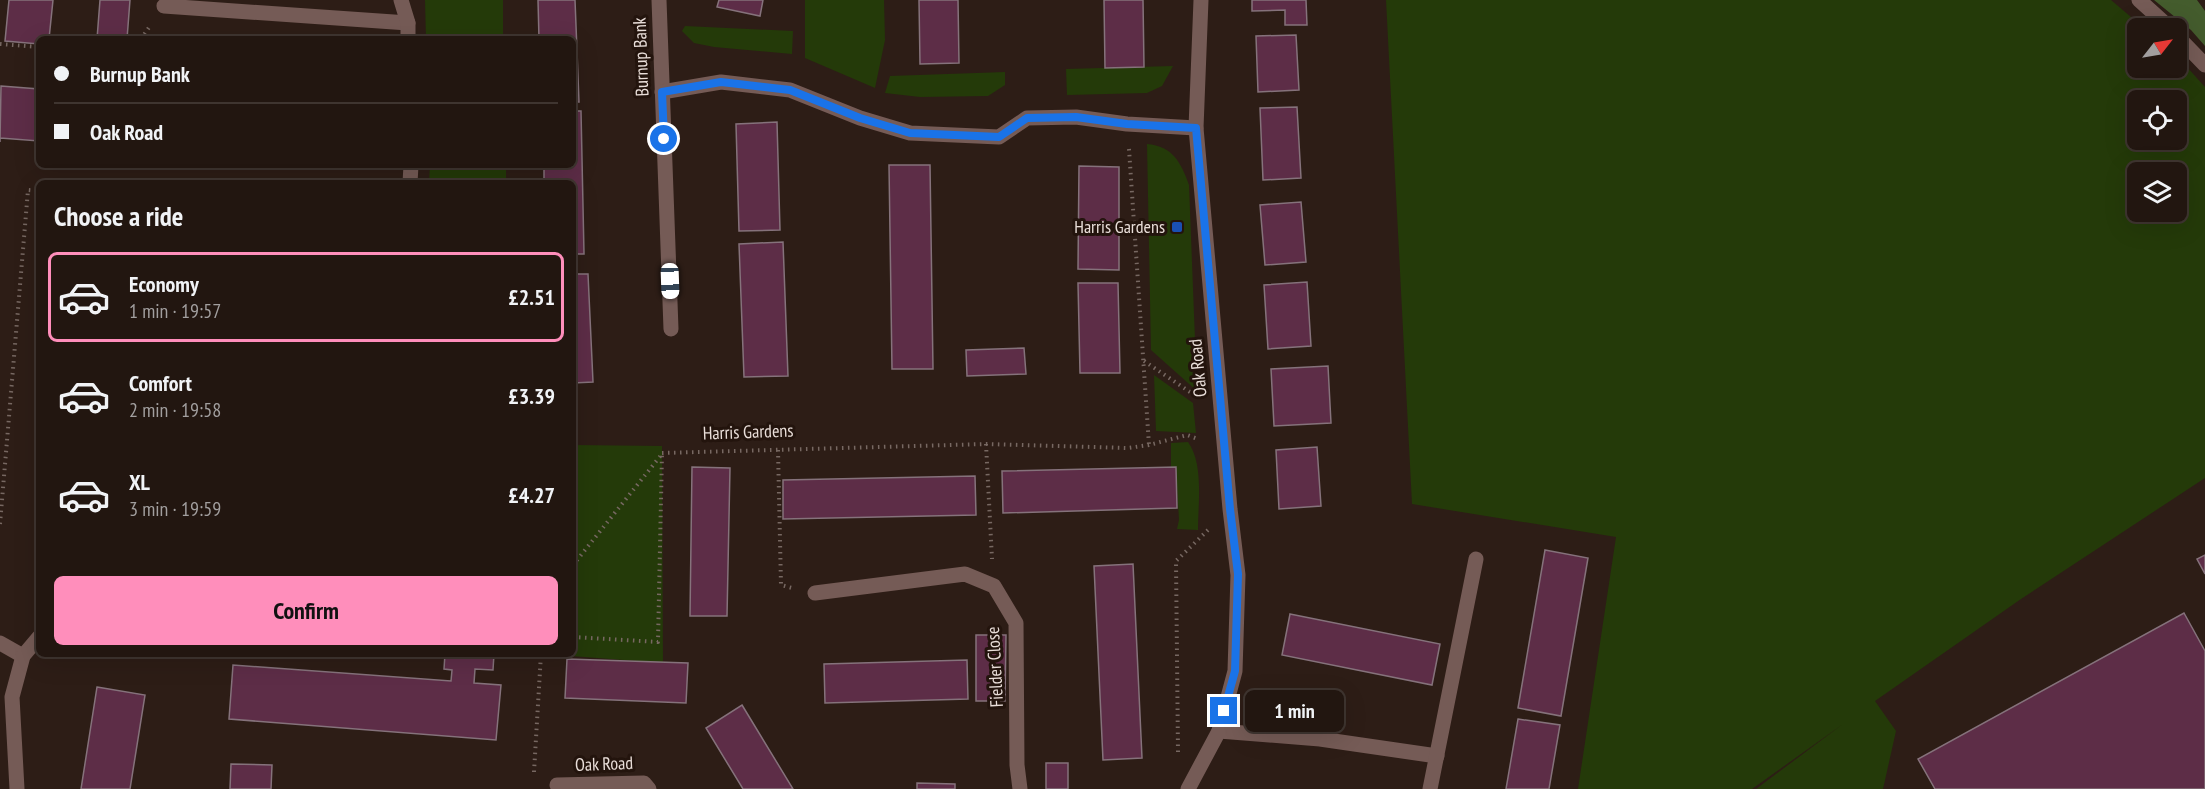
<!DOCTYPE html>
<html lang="en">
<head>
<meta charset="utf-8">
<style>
  body { margin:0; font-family:"PT Sans Narrow",sans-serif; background:#2e231e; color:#f1f3f6; height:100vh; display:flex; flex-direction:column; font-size:22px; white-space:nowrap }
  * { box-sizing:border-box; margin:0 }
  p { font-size:20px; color:#a29f9f }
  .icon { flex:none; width:33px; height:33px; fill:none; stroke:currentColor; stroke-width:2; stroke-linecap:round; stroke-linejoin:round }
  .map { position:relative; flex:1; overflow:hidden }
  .details { position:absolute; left:36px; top:180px; width:540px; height:477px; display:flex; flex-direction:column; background:#221610; border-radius:9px; box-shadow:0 6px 24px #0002,0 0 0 2px #3f3530 }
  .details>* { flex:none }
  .top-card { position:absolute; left:36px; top:36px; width:540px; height:132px; border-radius:9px; box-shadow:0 6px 24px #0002,0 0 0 2px #3f3530; display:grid; align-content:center; height:132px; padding:0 18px; background:#221610 }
  .needle { width:39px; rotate:59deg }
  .buttons { position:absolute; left:2127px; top:18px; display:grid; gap:12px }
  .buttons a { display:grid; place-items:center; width:60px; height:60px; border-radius:9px; background:#221610; box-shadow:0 6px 24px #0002,0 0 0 2px #3f3530; font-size:30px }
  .end { position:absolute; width:27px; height:27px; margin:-14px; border:8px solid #1a73e8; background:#fff; box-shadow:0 0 0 3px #fff }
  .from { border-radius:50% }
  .bubble { position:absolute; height:42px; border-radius:9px; background:#221610; box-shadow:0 6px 24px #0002,0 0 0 2px #3f3530; font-size:20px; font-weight:700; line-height:42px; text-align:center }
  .car { position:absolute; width:18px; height:36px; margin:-18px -9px; border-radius:8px; box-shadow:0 0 4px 2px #0007; background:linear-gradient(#fff 24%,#345 0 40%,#fff 0 76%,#345 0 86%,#fff 0) }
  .top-card b { display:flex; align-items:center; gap:21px; height:57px; font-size:22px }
  .top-card b+b { border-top:2px solid #3f3530 }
  .top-card i { width:15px; height:15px; background:#f1f3f6 }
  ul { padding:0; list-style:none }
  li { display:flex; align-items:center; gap:18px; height:90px; margin:0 12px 9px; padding:0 6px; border:3px solid transparent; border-radius:9px }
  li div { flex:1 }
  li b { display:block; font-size:22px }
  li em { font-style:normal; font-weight:700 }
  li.current { border-color:#ff8ebb }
  li>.icon { width:54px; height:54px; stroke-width:1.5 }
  h2 { padding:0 18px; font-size:27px; line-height:72px }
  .cta { display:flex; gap:12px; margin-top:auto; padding:12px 18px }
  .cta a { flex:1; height:69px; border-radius:9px; background:#ff8ebb; color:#111; font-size:24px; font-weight:700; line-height:69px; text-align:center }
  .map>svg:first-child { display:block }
  .green { fill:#243a09; fill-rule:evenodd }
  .forest { fill:#445c2d }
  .building { fill:#5d2d47; stroke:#85727b; stroke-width:1.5 }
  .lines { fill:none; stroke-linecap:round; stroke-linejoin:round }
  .path { stroke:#776862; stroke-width:4; stroke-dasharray:1.5 4.5; stroke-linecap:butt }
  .service { stroke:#755b56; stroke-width:15 }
  .minor { stroke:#755b56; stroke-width:15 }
  .route { stroke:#1a73e8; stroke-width:8 }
  .transit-dot { fill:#1a4fb4; stroke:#23140d; stroke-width:2 }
  .labels { text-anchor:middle; stroke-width:6; stroke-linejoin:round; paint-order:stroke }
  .street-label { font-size:18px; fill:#e9ded9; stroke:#23140d }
  .poi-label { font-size:18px; fill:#e9ded9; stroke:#23140d; text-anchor:end }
</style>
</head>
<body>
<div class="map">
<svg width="2205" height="789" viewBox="0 0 2205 789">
  <rect width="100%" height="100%" fill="#2d1d16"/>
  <!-- green -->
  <g class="green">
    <path d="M425,0H503V39H426Z"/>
    <path d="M805,0H884L885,40L875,88L805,58Z"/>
    <path d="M1386,0H2111L2144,28H2138V68H2176L2177,56L2205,87V478L2021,599L1875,701L1896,731L1883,789H1756L1843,724L1752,789H1578L1616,537L1412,504ZM2138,100H2176V140H2138ZM2138,172H2176V212H2138Z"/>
    <path d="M685,26L793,31L792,54L714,47L694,43L682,31Z"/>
    <path d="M1173,66L1162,86L1147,93L1067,95L1066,69Z"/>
    <path d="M1005,72V85L988,96L920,97L885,93L890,76Z"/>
    <path d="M1147,144C1173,146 1181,163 1189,185L1197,391L1151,350Z"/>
    <path d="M430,165H506V183H429Z"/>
    <path d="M1154,375L1193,403L1196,433L1156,431Z"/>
    <path d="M1188,442C1204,464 1198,504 1198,530L1177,529L1179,520L1176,467H1171V443Z"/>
    <path d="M573,445L662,446L663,663L558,655L573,654Z"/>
  </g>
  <!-- forest -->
  <path class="forest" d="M2154,0H2197L2205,11V46L2191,30Z"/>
  <!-- building -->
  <g class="building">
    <path d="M9,0H53L49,39H39V44L5,41Z"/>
    <path d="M100,0H130L127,39H97Z"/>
    <path d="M538,0H575L579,102H573V39H539Z"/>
    <path d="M719,0H763L760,16L717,7Z"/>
    <path d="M919,0H958L959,63L920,64Z"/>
    <path d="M1104,0H1143L1144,67L1105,68Z"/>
    <path d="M1252,0H1306L1307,25H1285V10L1252,11Z"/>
    <path d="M1296,35L1299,90L1258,92L1256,36Z"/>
    <path d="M1,86L39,89V141L0,138V142Z"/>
    <path d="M1297,107L1301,178L1263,180L1260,108Z"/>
    <path d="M573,111H581L584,254H573V183H544V165H573Z"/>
    <path d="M777,122L780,230L739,231L736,124Z"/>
    <path d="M889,165H930L933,369H892Z"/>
    <path d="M1079,166L1119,167V270L1078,269Z"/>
    <path d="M1301,202L1306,262L1265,265L1260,205Z"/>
    <path d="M783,242L788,376L744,377L739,244Z"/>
    <path d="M573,274H588L593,382L573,383Z"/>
    <path d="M1307,282L1311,346L1268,349L1264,285Z"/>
    <path d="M1078,283H1118L1120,373H1080Z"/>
    <path d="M1024,348L1026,374L967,376L966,350Z"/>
    <path d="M1328,366L1331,423L1274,426L1271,369Z"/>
    <path d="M1317,447L1321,506L1279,509L1276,450Z"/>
    <path d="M692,467L730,468L727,616H690Z"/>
    <path d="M1176,467L1177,508L1003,513L1002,471Z"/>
    <path d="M975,476L976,515L783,519V480Z"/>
    <path d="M1545,550L1588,558L1561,716L1518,708Z"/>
    <path d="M2205,555V574L2197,559Z"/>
    <path d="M1133,564L1142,758L1103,760L1094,566Z"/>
    <path d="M2184,613L2205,651V789H1935L1918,759Z"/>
    <path d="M1290,614L1440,644L1432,685L1282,655Z"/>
    <path d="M976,635H1006L1005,701H976Z"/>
    <path d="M445,654H494L493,670L475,669L474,683L501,685L496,740L229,719L233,665L451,681L452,670L444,669Z"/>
    <path d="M567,659L688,663L686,703L565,698Z"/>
    <path d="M967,660L968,699L825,703L824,664Z"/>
    <path d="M97,687L145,695L130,789H81Z"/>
    <path d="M742,705L793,789H743L706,728Z"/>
    <path d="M1518,719L1560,725L1549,789H1506Z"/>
    <rect x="1046" y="763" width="22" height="26"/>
    <path d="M231,764L272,765L271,789H230Z"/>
    <path d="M917,783L955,784V789H917Z"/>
  </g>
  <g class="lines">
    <!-- path -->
    <g class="path">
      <path d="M141,39L150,26"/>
      <path d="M0,44L39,47"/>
      <path d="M1129,149L1149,445"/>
      <path d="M1144,361L1193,394"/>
      <path d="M986,444L992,559"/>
      <path d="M778,450L781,585L792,588"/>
      <path d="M662,453L986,444L1128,448L1149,445L1187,435L1198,439"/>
      <path d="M0,524L28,190L39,191"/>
      <path d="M573,565L662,454"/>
      <path d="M573,637L658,642L662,453"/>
      <path d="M1178,752L1176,561L1208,530"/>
      <path d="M534,772L541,654"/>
    </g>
    <!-- service -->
    <path class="service" d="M164,6L408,23"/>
    <!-- minor -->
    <g class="minor">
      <path d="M401,0L408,23V39"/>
      <path d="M659,0L671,329"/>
      <path d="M2139,0L2170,28"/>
      <path d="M2176,35L2205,65"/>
      <path d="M662,92L721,82L790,90L860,118L910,133L999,137L1027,118L1076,117L1127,124L1196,128"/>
      <path d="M410,183L411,165"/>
      <path d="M815,593L965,574L994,586L1016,623L1017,765L1020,789"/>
      <path d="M0,643L23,656"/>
      <path d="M1219,731L1320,739L1437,756"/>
      <path d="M557,785L644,783L649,789"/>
      <path d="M17,789L12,697L23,656L39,637"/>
      <path d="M1188,789L1219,731L1235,671L1238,575L1230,509L1196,128L1201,0"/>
      <path d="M1430,789L1476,559"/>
    </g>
  </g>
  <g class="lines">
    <!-- route -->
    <path class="route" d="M664,139L662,92L721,82L790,90L860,118L910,133L999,137L1027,118L1076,117L1127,124L1196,128L1230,509L1238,574L1235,671L1224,711"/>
  </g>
  <!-- markers -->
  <rect class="transit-dot" x="1171" y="221" width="12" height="12" rx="3"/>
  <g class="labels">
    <!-- street labels -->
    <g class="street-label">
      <text transform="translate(641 57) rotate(-92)" y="6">Burnup Bank</text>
      <text transform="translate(1198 368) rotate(-95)" y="6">Oak Road</text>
      <text transform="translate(748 432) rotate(-2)" y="6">Harris Gardens</text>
      <text transform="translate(995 667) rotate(-93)" y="6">Fielder Close</text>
      <text transform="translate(604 764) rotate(-2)" y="6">Oak Road</text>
    </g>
    <!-- poi labels -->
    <g class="poi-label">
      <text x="1165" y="233">Harris Gardens</text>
    </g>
  </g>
</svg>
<div class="buttons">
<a><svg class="needle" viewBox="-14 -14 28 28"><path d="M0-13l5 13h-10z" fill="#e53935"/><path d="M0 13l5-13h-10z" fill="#a29f9f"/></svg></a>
<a><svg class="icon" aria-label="locate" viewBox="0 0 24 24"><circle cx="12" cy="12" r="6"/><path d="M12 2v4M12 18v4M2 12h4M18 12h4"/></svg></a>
<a><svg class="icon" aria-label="layers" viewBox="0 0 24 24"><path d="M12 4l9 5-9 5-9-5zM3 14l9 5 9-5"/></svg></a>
</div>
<i class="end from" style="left:664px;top:139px"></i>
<i class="end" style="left:1224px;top:711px"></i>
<div class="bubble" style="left:1245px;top:690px;width:99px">1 min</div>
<i class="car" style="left:670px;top:281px;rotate:178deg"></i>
<div class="top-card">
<b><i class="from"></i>Burnup Bank</b>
<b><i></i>Oak Road</b>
</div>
<section class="details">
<h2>Choose a ride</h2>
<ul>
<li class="current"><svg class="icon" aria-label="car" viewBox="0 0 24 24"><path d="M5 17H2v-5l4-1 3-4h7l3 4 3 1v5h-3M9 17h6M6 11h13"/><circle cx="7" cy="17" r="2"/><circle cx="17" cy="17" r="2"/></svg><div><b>Economy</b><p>1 min · 19:57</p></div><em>£2.51</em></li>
<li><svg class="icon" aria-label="car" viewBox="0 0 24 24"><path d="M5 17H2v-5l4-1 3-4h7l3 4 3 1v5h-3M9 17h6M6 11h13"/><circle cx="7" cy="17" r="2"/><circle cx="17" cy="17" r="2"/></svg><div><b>Comfort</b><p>2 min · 19:58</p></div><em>£3.39</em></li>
<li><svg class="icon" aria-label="car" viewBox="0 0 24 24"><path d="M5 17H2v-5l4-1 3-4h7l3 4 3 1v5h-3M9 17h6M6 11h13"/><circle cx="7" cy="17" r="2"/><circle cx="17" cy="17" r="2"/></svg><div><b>XL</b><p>3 min · 19:59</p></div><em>£4.27</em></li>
</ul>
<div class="cta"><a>Confirm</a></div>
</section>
</div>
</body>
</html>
